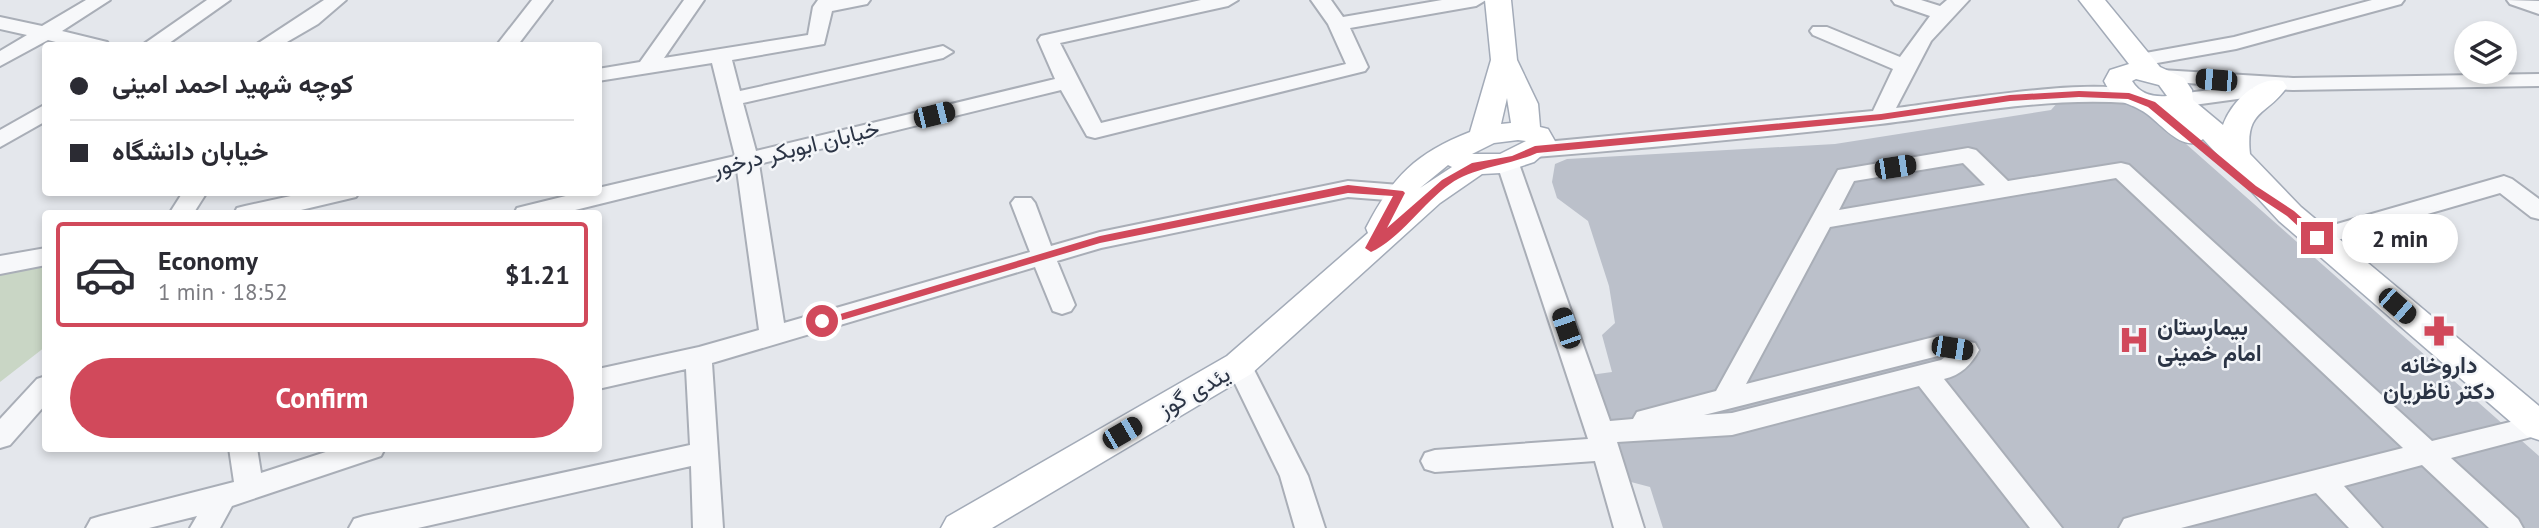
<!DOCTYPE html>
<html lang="en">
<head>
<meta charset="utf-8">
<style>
  body { margin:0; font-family:"PT Sans",Vazirmatn,sans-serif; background:#f7f7f7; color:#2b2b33; height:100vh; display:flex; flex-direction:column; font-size:26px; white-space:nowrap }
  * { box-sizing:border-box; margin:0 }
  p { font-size:23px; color:#7c7c81 }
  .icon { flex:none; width:38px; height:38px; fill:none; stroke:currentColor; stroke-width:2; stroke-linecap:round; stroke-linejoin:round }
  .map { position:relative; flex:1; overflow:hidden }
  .sheet { position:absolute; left:42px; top:210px; width:560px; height:242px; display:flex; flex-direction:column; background:#fff; border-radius:7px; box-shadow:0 4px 10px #0003 }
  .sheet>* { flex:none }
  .banner { position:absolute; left:42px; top:42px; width:560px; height:154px; border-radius:7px; box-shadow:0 4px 10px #0003; display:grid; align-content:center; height:154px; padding:0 28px; background:#fff }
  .fabs { position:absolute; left:2454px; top:21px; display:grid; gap:14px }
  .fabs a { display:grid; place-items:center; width:63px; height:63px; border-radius:50%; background:#fff; box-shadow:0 4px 10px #0003; font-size:35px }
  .end { position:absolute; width:32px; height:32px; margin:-16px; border:9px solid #d1495b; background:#fff; box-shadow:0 0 0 4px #fff }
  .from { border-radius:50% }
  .bubble { position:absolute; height:49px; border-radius:24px; background:#fff; box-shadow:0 4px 10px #0003; font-size:23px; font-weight:700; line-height:49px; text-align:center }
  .car { position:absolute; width:21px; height:42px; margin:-21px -10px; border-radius:9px; box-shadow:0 0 5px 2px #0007; background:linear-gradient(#222 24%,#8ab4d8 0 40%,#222 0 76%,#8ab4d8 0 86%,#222 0) }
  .banner b { display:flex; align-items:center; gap:24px; height:66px; font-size:26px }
  .banner b+b { border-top:2px solid #e1e1e2 }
  .banner i { width:18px; height:18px; background:#2b2b33 }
  ul { padding:12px 0 0; list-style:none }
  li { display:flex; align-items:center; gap:21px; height:105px; margin:0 14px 10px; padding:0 14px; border:4px solid transparent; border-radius:7px }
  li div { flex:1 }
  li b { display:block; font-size:26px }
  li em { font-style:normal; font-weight:700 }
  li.current { border-color:#d1495b }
  li>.icon { width:63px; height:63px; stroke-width:1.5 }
  .cta { display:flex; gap:14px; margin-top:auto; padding:14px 28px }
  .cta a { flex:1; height:80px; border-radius:42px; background:#d1495b; color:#fff; font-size:28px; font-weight:700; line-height:80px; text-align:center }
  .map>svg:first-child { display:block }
  .green { fill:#c9d6c5 }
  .building { fill:#bbc0ca }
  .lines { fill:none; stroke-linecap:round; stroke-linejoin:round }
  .minor-casing { stroke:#a9aeb7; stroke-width:4 }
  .major-casing { stroke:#a3abb8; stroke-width:3 }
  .minor { fill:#f7f8fa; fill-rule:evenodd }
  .major { fill:#fff; fill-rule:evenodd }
  .route { fill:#d1495b }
  .labels { text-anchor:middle; stroke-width:5; stroke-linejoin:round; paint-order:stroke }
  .street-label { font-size:23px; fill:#2b3445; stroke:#f4f6f9 }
  .poi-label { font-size:23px; font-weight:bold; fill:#2b3445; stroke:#f4f6f9; text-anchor:start }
</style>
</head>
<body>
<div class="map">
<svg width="2539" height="528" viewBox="0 0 2539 528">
  <rect width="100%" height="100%" fill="#e4e7ec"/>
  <!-- green -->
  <path class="green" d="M45,247V347L0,382V257Z"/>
  <!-- building -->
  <path class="building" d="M2115,98L2151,113L2539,456V528H1663L1650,487L1612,477L1583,376L1612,372L1602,335L1615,323L1609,286L1588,221L1557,198L1552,182L1555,164L1567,159L1835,144L2051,110L2059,101Z"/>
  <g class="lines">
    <!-- minor casing -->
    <g class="minor-casing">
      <g id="minor">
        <path d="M86,0H110L62,31L107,42L110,46H71L48,40L0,66V51L27,35L0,29V17L42,26Z"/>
        <path d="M207,0H230L165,46H141Z"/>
        <path d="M324,0H346L318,24L280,46H254Z"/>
        <path d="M532,0H552L517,46H496Z"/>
        <path d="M684,0H704L664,58L808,35L813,7L818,0H870L867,4L832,11L824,44L732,60L740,91L943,46L953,52L943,58L743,103L756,151L1055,79L1038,40L1041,36L1201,0H1238L1228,6L1060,43L1101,123L1346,64L1328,24L1311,0H1331L1343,17L1442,0H1486L1476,6L1350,28L1368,67L1365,71L1095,138L1087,136L1061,90L759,164L784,323L1030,252L1011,203L1015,198H1031L1035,203L1051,246L1100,232L1348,181L1400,185L1408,188L1412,193L1408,198L1400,201L1348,197L1101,248L1057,261L1075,305L1071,311L1062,314L1053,311L1035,267L712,363L723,528H693L691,466L418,528H349L354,519L364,516L690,445L686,369L598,389V369L699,347L759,330L737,170L559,214H514L517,208L525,206L582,192H598V188L735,156L712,63L598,81V69L640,62Z"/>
        <path d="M1892,0H1921L1940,6L1947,0H1969L1931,41L1896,108C1931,104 2123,71 2140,96L2129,103C2045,97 1963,114 1880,124C1765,137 1650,148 1535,157L1527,155L1524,150L1527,145L1535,143L1873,111L1893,69L1813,35L1810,31L1813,27H1827L1900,57L1930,16L1895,4Z"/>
        <path d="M2372,0H2404L2401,4L2236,49L2140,66L2130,60L2140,54L2234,37Z"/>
        <path d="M2507,0L2539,1V14L2510,4Z"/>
        <path d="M2161,70L2293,78L2539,74V86L2293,90L2252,88L2255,92L2252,97L2179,107L2168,100L2171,95L2234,87L2154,80L2150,76Z"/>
        <path d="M46,104V121L0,147V130Z"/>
        <path d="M1968,148L1976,150L2008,181L2121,163L2129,165L2432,441L2539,415V435L2451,458L2518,519L2523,528H2489L2422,465L2344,486L2382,528H2349L2316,493L2181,528H2119L2124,519L2134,516L2403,448L2116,178L1830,227L1746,384L1938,336L1975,343L1979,350C1971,365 1961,375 1944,379L2062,528H2030L1919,386L1732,435L1617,442L1644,528H1614L1595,461L1435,472L1425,469L1421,461L1425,453L1435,450L1588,439L1496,161L1499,156H1515L1518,161L1610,421L1633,419L1637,412L1716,391L1838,170ZM1963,163L1985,185L1839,210L1854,181ZM1938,356L1945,357L1941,360L1732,413L1704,415Z"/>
        <path d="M2504,176L2512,179L2539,199V219L2531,217L2500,193L2317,246L2309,244L2305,238L2309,232Z"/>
        <path d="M183,192H207L193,214H169Z"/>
        <path d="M309,192H359L356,197L284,214H234L237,208L245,206Z"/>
        <path d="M46,248V265L0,274V256Z"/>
        <path d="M1239,355L1248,358L1308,476L1325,528H1295L1280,476L1226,365L1230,358Z"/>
        <path d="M46,376V404L10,445L0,448V419L37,379Z"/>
        <path d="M229,448H257L261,473L338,448H385L381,456L232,506L220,528H190L197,516L149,528H86L91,519L101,516L234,482Z"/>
      </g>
    </g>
    <!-- major casing -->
    <g class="major-casing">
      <g id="major">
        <path d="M1485,0H1511L1517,60L1538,104L1540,127L1548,129L1556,143L1534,162L1501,173L1482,174L1440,203L1251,374L992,528H941L947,517L1227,356L1368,233L1366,228C1392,177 1416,153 1470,132L1491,60ZM1507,98L1511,123L1501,124ZM1518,140L1526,141L1500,154H1472L1494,143ZM1448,165L1452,167L1420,188Z"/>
        <path d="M2079,0H2105L2160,67L2184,78L2192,90L2193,100L2223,125C2231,103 2257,75 2283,81L2287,87C2267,116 2245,109 2250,154L2301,207L2539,406V440L2527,436L2279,221L2203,139C2184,154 2162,125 2147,114C2128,100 2117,107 2104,81L2110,70L2129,64ZM2136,79L2159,85L2167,96C2152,97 2140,94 2132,81Z"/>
      </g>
    </g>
    <!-- minor -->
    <use href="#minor" class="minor"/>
    <!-- major -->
    <use href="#major" class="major"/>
  </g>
  <!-- route -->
  <path class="route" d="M2079,91L2129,93L2155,102L2256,186L2294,211L2321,235V240H2313L2287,216L2249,191L2148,107L2128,99L2079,97L2010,101L1881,120L1537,153C1508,166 1477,166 1450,184C1424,202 1399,240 1371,252L1365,248L1393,196L1348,193L1100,243L822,326L817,321L1100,236L1348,185L1403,191L1405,193L1387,228L1442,180L1472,163L1512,156L1535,146L1881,114L2010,95Z"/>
  <!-- icons -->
  <defs>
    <g id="pharmacy-bare" transform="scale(2.415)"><path d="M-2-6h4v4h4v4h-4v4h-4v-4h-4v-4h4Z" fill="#d1495b" stroke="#f4f6f9" stroke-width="2.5" paint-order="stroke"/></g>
    <g id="hospital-bare" transform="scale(2.415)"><path d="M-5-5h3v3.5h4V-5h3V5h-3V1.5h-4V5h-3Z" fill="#d1495b" stroke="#f4f6f9" stroke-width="2.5" paint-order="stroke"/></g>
  </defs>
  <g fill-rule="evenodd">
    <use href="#pharmacy-bare" x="2439" y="331"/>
    <use href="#hospital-bare" x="2134" y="340"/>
  </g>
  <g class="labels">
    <!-- street labels -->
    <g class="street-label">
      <text transform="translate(796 148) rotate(-14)" y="8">خیابان ابوبکر درخور</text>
      <text transform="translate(1194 391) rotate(-30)" y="8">یئدی گوز</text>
    </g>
    <!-- poi labels -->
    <g class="poi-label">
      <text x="2157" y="335">بیمارستان<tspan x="2157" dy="26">امام خمینی</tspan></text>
      <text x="2439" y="373" text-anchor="middle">داروخانه<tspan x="2439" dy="26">دکتر ناظریان</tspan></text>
    </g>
  </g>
</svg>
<div class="fabs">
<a><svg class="icon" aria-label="layers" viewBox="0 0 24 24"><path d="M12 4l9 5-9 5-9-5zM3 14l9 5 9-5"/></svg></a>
</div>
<i class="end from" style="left:822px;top:321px"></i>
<i class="end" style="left:2317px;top:238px"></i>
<div class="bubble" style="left:2342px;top:214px;width:116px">2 min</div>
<i class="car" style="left:2216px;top:80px;rotate:275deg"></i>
<i class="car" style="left:934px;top:115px;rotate:76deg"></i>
<i class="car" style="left:1895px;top:167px;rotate:81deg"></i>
<i class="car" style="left:2397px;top:306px;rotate:131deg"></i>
<i class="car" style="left:1566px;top:328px;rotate:341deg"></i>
<i class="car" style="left:1952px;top:348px;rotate:99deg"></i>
<i class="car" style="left:1122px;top:433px;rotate:60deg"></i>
<div class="banner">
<b><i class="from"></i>کوچه شهید احمد امینی</b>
<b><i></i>خیابان دانشگاه</b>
</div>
<section class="sheet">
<ul>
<li class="current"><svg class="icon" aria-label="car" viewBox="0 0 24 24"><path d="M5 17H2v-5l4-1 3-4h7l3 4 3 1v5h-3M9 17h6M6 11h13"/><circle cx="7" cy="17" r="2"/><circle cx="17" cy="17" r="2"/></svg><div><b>Economy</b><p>1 min · 18:52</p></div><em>$1.21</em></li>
</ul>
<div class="cta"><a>Confirm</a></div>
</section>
</div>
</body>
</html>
